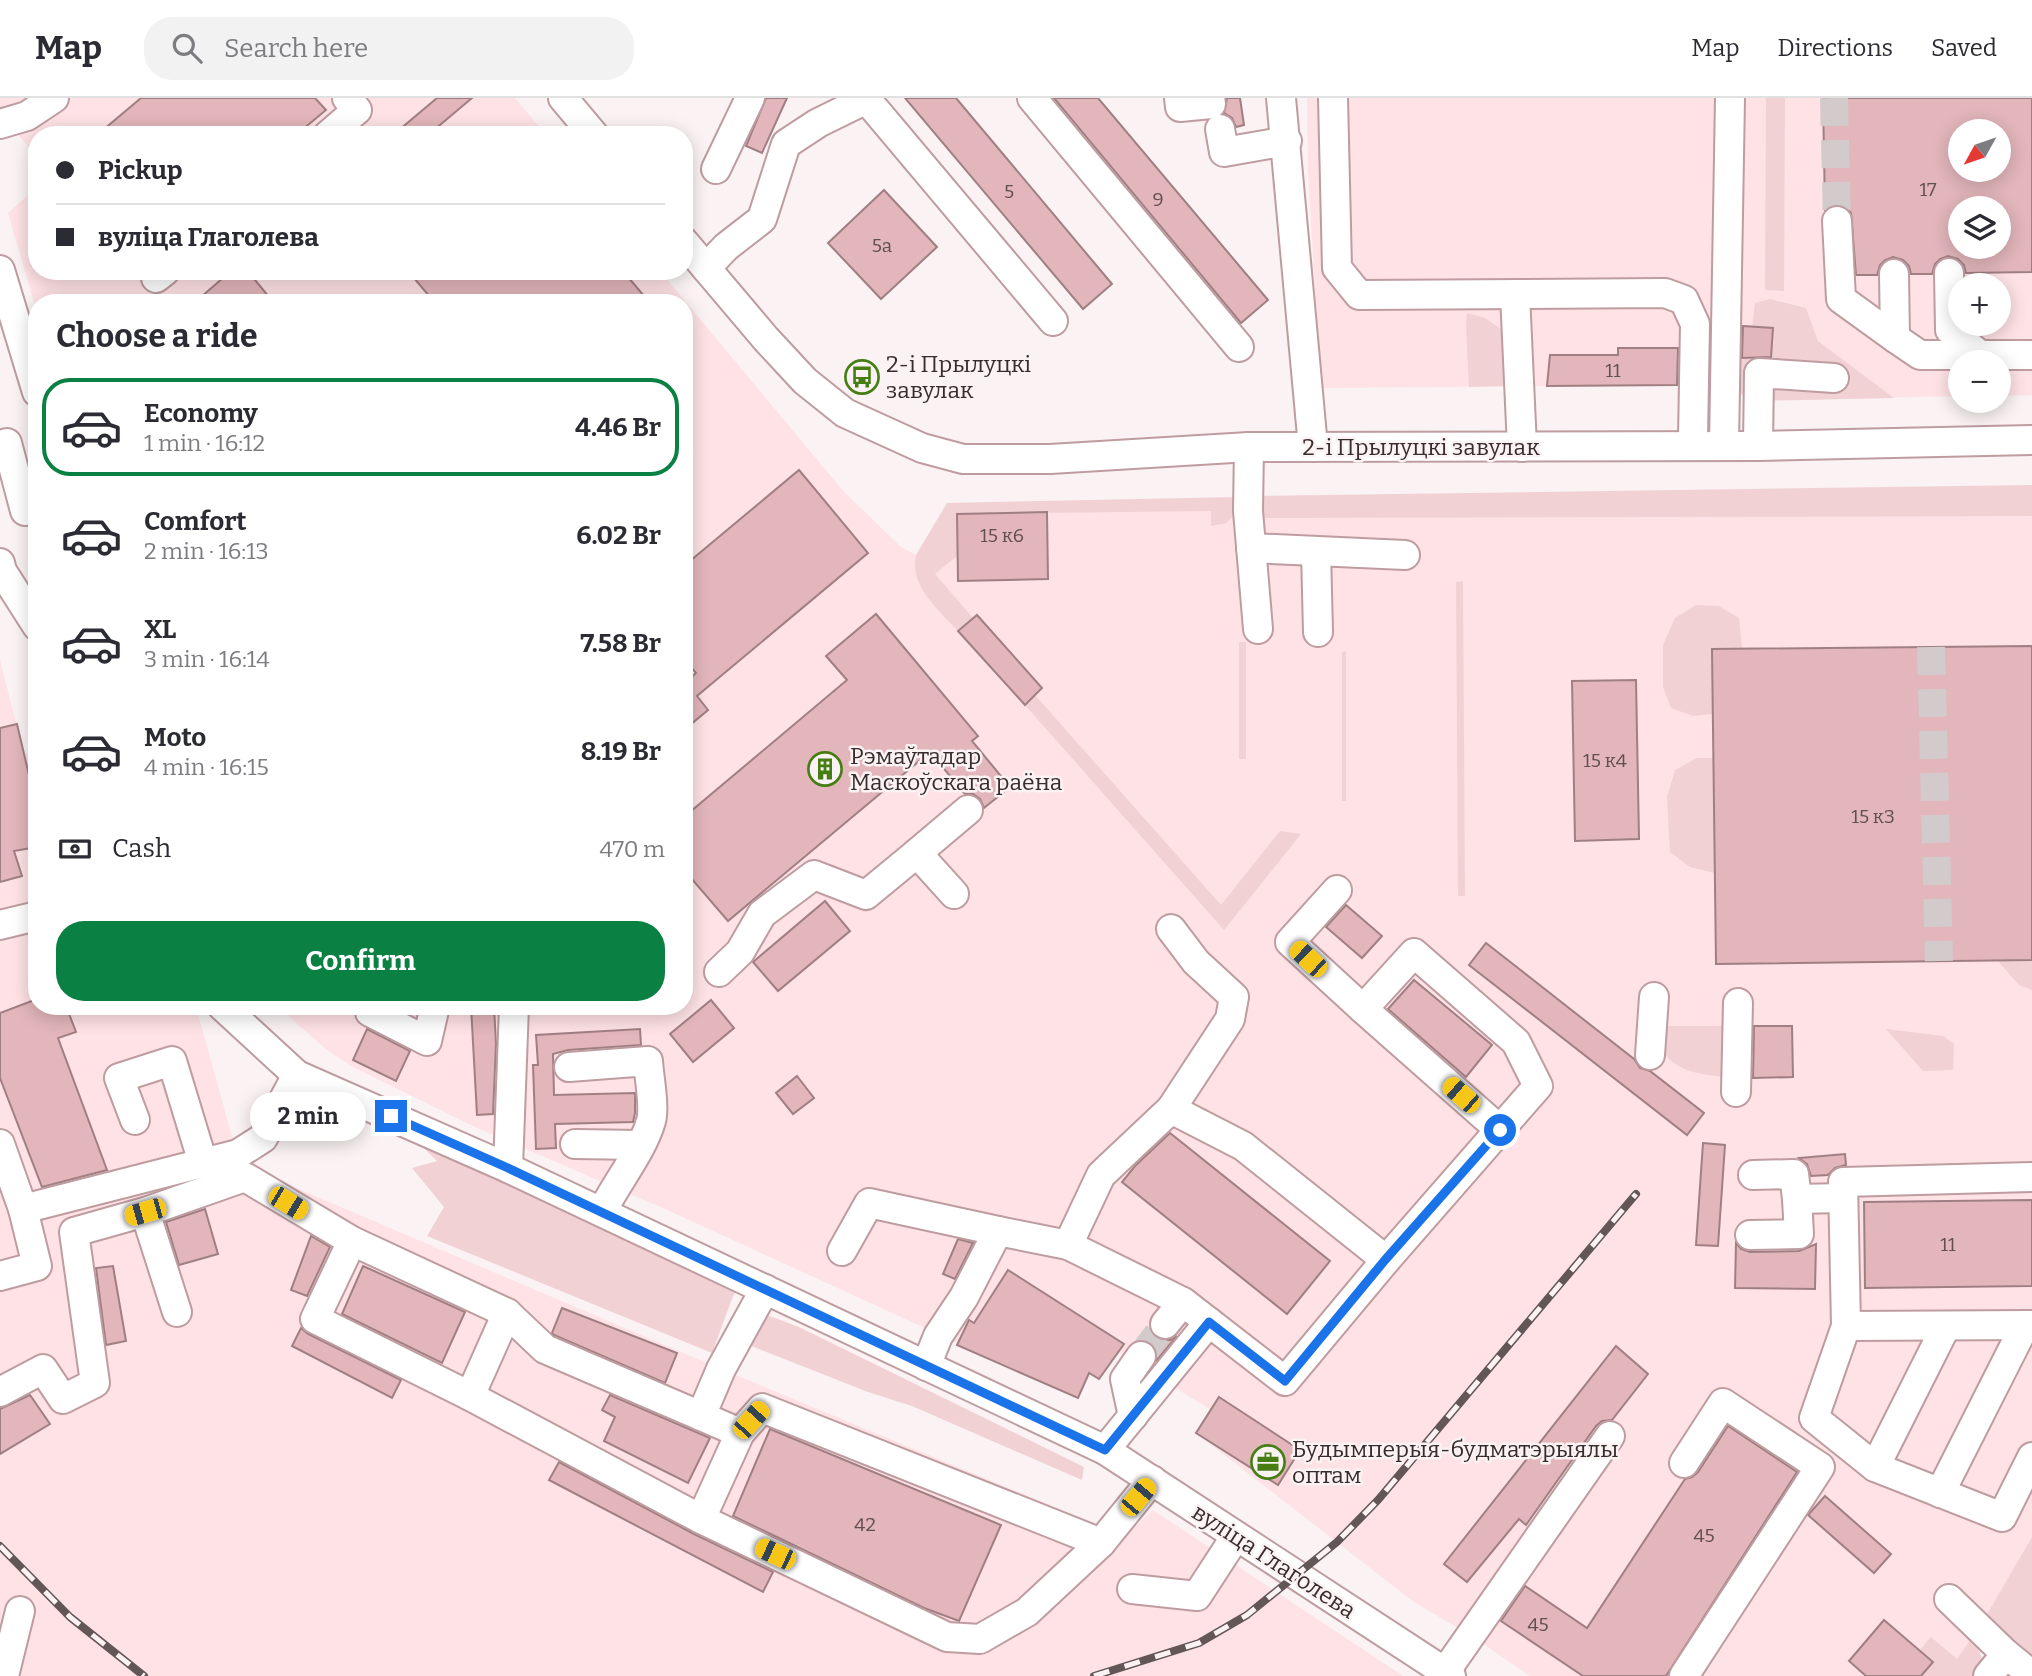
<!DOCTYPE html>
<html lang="en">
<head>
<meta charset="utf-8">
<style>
  body { margin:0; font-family:Bitter,serif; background:#f2f2f3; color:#2b2b33; height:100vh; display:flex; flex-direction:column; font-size:26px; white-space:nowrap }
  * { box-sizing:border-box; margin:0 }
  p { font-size:23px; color:#7c7c81 }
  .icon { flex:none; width:38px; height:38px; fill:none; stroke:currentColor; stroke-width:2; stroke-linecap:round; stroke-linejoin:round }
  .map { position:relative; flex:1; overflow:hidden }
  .side { position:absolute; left:28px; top:196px; width:665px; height:721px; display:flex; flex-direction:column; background:#fff; border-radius:28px; box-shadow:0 4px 18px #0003 }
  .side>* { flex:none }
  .guide { position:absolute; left:28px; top:28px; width:665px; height:154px; border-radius:28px; box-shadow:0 4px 18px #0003; display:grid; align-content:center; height:154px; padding:0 28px; background:#fff }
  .needle { width:46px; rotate:230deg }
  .tools { position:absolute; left:1948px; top:21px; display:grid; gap:14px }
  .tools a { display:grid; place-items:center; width:63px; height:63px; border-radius:50%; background:#fff; box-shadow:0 4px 18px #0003; font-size:35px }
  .end { position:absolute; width:32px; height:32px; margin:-16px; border:9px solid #1a73e8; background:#fff; box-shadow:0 0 0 4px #fff }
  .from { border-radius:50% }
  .bubble { position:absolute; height:49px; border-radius:24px; background:#fff; box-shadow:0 4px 18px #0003; font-size:23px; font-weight:700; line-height:49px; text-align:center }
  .car { position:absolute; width:21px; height:42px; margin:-21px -10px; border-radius:9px; box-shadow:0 0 5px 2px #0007; background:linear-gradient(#f5c518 24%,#345 0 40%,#f5c518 0 76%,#345 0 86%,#f5c518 0) }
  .guide b { display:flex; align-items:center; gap:24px; height:66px; font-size:26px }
  .guide b+b { border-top:2px solid #e1e1e2 }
  .guide i { width:18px; height:18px; background:#2b2b33 }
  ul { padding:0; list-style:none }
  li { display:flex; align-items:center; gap:21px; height:98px; margin:0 14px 10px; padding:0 14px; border:4px solid transparent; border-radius:28px }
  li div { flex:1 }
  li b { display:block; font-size:26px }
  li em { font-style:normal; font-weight:700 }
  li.selected { border-color:#0b8043 }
  li>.icon { width:63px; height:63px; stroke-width:1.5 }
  h2 { padding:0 28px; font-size:32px; line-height:84px }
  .pay { display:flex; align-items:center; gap:18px; height:77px; padding:0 28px; font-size:26px }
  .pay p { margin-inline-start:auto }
  .action { display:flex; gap:14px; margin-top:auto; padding:14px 28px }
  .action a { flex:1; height:80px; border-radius:28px; background:#0b8043; color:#fff; font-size:28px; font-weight:700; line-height:80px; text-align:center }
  header { display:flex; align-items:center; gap:42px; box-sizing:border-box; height:98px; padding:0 35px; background:#fff; border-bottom:2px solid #e1e1e2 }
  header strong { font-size:33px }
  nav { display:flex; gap:38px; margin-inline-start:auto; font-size:24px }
  .search { width:490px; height:63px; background:#f2f2f3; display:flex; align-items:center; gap:18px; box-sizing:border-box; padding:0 24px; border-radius:28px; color:#7c7c81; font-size:26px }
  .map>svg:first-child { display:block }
  .built { fill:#fee2e5; fill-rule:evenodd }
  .green { fill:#f1d1d4 }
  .building { fill:#e2b6bb; stroke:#a07f83; stroke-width:2; fill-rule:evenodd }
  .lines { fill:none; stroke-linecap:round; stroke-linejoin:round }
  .minor-tunnel { stroke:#d3cacb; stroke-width:28; stroke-dasharray:28 14; stroke-linecap:butt }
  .minor-casing { stroke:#be9ca0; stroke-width:32 }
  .minor { stroke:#fff; stroke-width:28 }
  .rail-casing { stroke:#625657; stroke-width:8 }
  .rail { stroke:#faf2f3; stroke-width:5; stroke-dasharray:16; stroke-linecap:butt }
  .route { stroke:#1a73e8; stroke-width:9 }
  .labels { text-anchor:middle; stroke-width:5; stroke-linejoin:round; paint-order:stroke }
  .number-label { font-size:19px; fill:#634e50 }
  .poi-label { font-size:23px; fill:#392c2d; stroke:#faf2f3; text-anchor:start }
  .street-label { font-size:23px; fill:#392c2d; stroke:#faf2f3 }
</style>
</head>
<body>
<header>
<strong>Map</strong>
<div class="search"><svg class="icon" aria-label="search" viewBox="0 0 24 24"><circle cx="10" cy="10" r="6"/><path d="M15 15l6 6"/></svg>Search here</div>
<nav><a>Map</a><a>Directions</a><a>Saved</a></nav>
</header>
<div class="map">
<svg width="2032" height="1578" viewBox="0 0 2032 1578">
  <rect width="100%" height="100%" fill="#faf2f3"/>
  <!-- built -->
  <g class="built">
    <path d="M0,0H515L546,37H37V58L0,17Z"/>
    <path d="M1307,0H2032V297L1999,298L1998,264H1960V298L1749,303L1735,290H1687L1677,287L1318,290L1317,227L1308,71ZM1960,33H1998V72H1960ZM1960,110H1998V149H1960ZM1960,187H1998V226H1960Z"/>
    <path d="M37,89V173H660L845,395L901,449L916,457L925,444L957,415L2032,404V1439L1983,1523L1957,1561L1931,1540L1919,1553L1884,1522L1849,1563L1866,1578H1530L1470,1537L1414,1504L1196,1335L1211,1312L1118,1254L1091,1276L1078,1300L665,1111L475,1029L351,968L326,951L277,908H684V205H37V214L8,115Z"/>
    <path d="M0,562L24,656L37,654V908H191L198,916L231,1035L242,1067L721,1271L1110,1432L1123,1440L1153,1412L1403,1578H0Z"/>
  </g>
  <!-- green -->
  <g class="green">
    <path d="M1766,0H1785L1784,193L1765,192Z"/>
    <path d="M1770,201L1806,210L1818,243L1894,300L1749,303L1735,290L1736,260L1771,262L1773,231L1752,229L1755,205Z"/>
    <path d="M1467,215L1485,220L1502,232L1506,253L1507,288L1469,289L1466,228Z"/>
    <path d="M2032,387V418L1260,420L1257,398Z"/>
    <path d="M1238,399V413L1226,425L1211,428V413L957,416V458L935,476L973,520L958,533C939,512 909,488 916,457L947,405Z"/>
    <path d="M1463,483L1465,798H1458L1456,484Z"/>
    <path d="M1696,507L1719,508L1739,520L1742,551L1712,552L1713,616L1693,618L1671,610L1663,589V547L1675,520Z"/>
    <rect x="1239" y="544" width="7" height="117"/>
    <path d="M1346,553V703H1342V554Z"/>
    <path d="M1035,597L1221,807L1280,733L1301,736L1224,832L1025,607Z"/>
    <path d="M1697,660H1713L1715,775L1690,769L1670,754L1667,699L1675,672Z"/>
    <path d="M2032,862V892L2019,887L1998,863Z"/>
    <path d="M1660,928H1743L1744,980C1720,978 1674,979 1663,951C1661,944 1661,935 1660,928Z"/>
    <path d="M1886,931L1943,938L1954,946L1953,972L1923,973Z"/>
    <path d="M398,1025L739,1187L733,1198L712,1255L427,1138L444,1109L412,1070L437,1063Z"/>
    <path d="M764,1216L799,1229L1084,1369L1082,1382L912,1308L868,1294L749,1247Z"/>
    <path d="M2032,1439V1562L1983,1523Z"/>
    <path d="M1931,1539L1957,1561L1970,1542C1983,1553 1985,1564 1977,1578H1921L1919,1553Z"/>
  </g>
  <!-- building -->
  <g class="building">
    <path d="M141,0H315L326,12L296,37H97Z"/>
    <path d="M437,0H472L428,37H393Z"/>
    <path d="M766,0H787L762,55L746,48Z"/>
    <path d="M905,0H956L1112,186L1083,211Z"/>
    <path d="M1054,0H1098L1268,202L1241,225Z"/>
    <path d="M1227,0H1240L1244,27L1236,29L1232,20L1224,15Z"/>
    <path d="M1823,0H2032V174L1966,175L1964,167L1958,161L1948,158L1940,161L1935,166L1932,176H1911L1909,168L1903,162L1893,159L1885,162L1880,167L1877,177H1856L1851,115L1845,109L1837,106L1825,112ZM1960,33H1998V72H1960ZM1960,110H1998V149H1960Z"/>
    <path d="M884,92L937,149L881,201L828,145Z"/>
    <path d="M231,173H265L255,182L274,205H194Z"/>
    <path d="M408,173H623L650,205H435Z"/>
    <path d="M1743,228L1773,230L1771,259L1742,260Z"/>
    <path d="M1618,250H1678L1677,287L1547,288L1550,257H1618Z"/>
    <path d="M799,372L868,455L697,598L708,612L684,632V583L686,584L696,575L684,561V468Z"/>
    <path d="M1047,414L1048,481L958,483L957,416Z"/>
    <path d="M876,516L978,638L972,643L1010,689L984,710L980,701L973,696H965L930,654L728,823L684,772V719L847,582L826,558Z"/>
    <path d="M977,517L1042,590L1025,607L958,533Z"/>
    <path d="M2032,548V862L1716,866L1712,551Z"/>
    <path d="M1636,582L1639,741L1575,743L1572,583Z"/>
    <path d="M17,626L37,711V749L14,753L22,778L0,784V630Z"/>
    <path d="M825,803L850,833L778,893L753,864Z"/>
    <path d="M1346,807L1382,838L1362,860L1326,829Z"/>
    <path d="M1486,845L1634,961L1640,970L1650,973L1704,1015L1687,1037L1469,867Z"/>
    <path d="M1414,882L1492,947L1466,979L1388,911Z"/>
    <path d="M37,901V908H66L76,934L58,940L107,1072L42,1089L0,980V915Z"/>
    <path d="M711,902L734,930L693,964L670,936Z"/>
    <path d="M471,908H494L496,946L493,1016L477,1017Z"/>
    <path d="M1754,928H1792L1793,979L1753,980Z"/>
    <path d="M367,931L410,953L396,983L353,962Z"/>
    <path d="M640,931L641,947L568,952L553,956L554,997L635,995V1015L633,1024L555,1026L556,1050L536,1051L533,967H538L536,937Z"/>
    <path d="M797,978L814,1000L793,1016L776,995Z"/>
    <path d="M1170,1035L1330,1163L1287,1216L1122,1084L1135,1068Z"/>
    <path d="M1703,1045L1725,1047L1718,1148L1696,1147Z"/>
    <path d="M1845,1056L1846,1067L1835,1070L1828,1077L1811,1078L1807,1066L1799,1060Z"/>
    <path d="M2032,1102V1188L1865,1190L1864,1104Z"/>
    <path d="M205,1111L218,1156L179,1167L166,1124Z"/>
    <path d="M311,1138L330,1149L307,1198L291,1192Z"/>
    <path d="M958,1141L973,1145L955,1181L943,1176Z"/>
    <path d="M1736,1145L1741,1151L1750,1154L1799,1153L1816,1146L1815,1191L1735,1190Z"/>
    <path d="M113,1168L126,1243L106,1247L96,1170Z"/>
    <path d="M363,1168L465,1214L442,1265L342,1216Z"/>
    <path d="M1008,1172L1124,1246L1099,1281L1089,1275L1078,1300L957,1247L969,1222L974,1225Z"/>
    <path d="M562,1210L677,1255L665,1285L554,1237L552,1235Z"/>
    <path d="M301,1230L308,1236L401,1282L392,1300L292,1248Z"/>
    <path d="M1150,1233L1155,1239L1162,1242H1170L1177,1238L1157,1262L1156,1250L1151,1245L1144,1242Z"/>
    <path d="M1616,1248L1648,1276L1612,1322L1602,1323L1596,1328L1526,1427L1519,1421L1467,1484L1444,1466Z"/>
    <path d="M30,1297L50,1326L0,1356V1311Z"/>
    <path d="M610,1297L710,1340L688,1385L604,1343L615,1319L602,1312Z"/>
    <path d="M1219,1299L1300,1352L1278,1387L1196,1335Z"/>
    <path d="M1728,1328L1797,1374L1666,1578H1583L1501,1523L1525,1488L1587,1530L1685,1381L1692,1379L1698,1374Z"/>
    <path d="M770,1331L1001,1427L959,1523L924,1510L733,1418Z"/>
    <path d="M559,1364L694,1436L773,1474L763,1494L549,1382Z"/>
    <path d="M1825,1398L1891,1456L1874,1475L1808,1417Z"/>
    <path d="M1884,1522L1933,1564L1921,1578H1866L1849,1563Z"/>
  </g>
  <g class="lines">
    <!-- minor-tunnel -->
    <g class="minor-tunnel">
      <path d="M1834,0L1837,123"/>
      <path d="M1931,549L1939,863"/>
      <path d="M1141,1258L1165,1226"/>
    </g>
    <!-- minor casing -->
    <g class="minor-casing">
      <g id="minor">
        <path d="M563,0L594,37"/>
        <path d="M1032,0L1239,249"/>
        <path d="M1179,0L1180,9L1211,6L1210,0"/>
        <path d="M1281,0L1313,349"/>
        <path d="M1333,0L1337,170L1359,197L1665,195L1684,202L1695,226L1693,340L1691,347"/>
        <path d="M867,2L1053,223"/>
        <path d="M0,26L27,18L54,0"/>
        <path d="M1220,31L1224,54L1287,43"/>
        <path d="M328,37L357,12L347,0"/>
        <path d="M716,71L750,0"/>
        <path d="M1837,123L1841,201L1895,240"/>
        <path d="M684,144L766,241L805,283L845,315L922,350L963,361H1050L1249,349L1758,348L2032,342"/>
        <path d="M706,170L726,149L762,121L786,46L818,25L869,0"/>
        <path d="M0,172L37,294"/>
        <path d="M1949,175L1950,232L1980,257"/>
        <path d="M1894,176L1895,240L1920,257H2032"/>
        <path d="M156,180L165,173"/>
        <path d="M1515,196L1522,349"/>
        <path d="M7,345L25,413L37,409"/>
        <path d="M1724,347L1730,0"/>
        <path d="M1758,348L1759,275L1834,280"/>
        <path d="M1249,349L1248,413L1258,531"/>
        <path d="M1251,450L1405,457"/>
        <path d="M1316,453L1318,534"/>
        <path d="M0,465L2,473L37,528"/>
        <path d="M917,755L968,712"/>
        <path d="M0,827L37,818"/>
        <path d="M1171,831L1196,864L1234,899L1230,921L1171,1011"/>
        <path d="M719,874L740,854L762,816L814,777L866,797L917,755L954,796"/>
        <path d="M222,908L297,977L508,1070L1105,1352L1451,1578"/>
        <path d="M370,908V914L427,943L435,908"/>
        <path d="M1363,911L1500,1032"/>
        <path d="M1650,957L1654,899"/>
        <path d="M569,969L648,963C649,979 655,1009 651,1023C642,1054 616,1085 602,1114"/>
        <path d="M1736,994L1738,905"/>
        <path d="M135,1022L119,980L172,963L203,1065"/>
        <path d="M0,1046L23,1111L238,1056L263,1040L297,977"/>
        <path d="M575,1046L640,1047"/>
        <path d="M508,1070L514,908"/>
        <path d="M1753,1077L1794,1076L1797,1101"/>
        <path d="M2032,1079L1843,1084L1846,1228L1814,1320L1875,1369L2002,1419L2032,1359"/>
        <path d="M145,1114L177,1214"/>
        <path d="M1750,1137L1799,1136L1797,1101L1843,1100"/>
        <path d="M352,1143L315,1221L470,1298L701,1421"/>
        <path d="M1068,1147L1101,1077L1171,1011L1243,1048L1386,1162"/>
        <path d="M842,1153L869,1105L998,1133"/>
        <path d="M0,1178L37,1168L23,1111"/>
        <path d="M765,1191L721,1271L701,1318L740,1335L701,1421L947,1539L980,1541L1027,1514L1101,1445L1152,1382"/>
        <path d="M1165,1226L1183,1204L1285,1283L1386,1162L1538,988L1516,944L1414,855L1363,911L1290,844L1337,792"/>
        <path d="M1846,1228L2032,1227"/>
        <path d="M926,1268L938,1238L964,1199L998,1133L1068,1147L1183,1204"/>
        <path d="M0,1294L43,1271L63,1301L95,1285L74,1134L145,1114L245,1079L352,1143L507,1215L545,1251L701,1318"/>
        <path d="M470,1298L507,1215"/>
        <path d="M1133,1318L1125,1281L1141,1258"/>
        <path d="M740,1335L762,1310L1101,1445"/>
        <path d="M1105,1352L1209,1224"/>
        <path d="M1684,1365L1723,1305L1820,1369L1684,1578"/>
        <path d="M1875,1369L1946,1228"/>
        <path d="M1940,1395L2025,1227"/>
        <path d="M1132,1491L1197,1498L1236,1438"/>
        <path d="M1949,1501L2006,1556L2032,1577"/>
        <path d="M1445,1574L1610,1338"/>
        <path d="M4,1578L20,1513"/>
        <path d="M1988,1578L2006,1556"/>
      </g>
    </g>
    <!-- minor -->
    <use href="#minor" class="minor"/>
    <!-- rail casing -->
    <g class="rail-casing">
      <g id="rail">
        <path d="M0,1448L70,1519L144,1578"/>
        <path d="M1094,1578L1199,1545L1247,1517L1337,1444L1378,1402L1636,1096"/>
      </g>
    </g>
    <!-- rail -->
    <use href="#rail" class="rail"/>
  </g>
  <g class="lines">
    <!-- route -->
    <path class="route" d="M391,1018L508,1070L1105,1352L1209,1224L1285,1283L1385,1162L1500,1032"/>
  </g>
  <!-- icons -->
  <defs>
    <g id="bus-ring" transform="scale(1.75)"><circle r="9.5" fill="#faf2f3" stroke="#467e14" stroke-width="1.5"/><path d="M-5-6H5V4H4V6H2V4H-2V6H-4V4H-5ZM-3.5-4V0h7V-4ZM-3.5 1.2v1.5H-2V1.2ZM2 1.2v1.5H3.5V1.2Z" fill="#467e14"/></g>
    <g id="building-ring" transform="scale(1.75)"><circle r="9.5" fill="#faf2f3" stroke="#467e14" stroke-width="1.5"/><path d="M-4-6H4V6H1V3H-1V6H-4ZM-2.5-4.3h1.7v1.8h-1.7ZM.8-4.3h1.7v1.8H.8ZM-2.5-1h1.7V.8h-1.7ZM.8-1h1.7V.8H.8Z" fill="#467e14"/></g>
    <g id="office-ring" transform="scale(1.75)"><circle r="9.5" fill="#faf2f3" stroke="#467e14" stroke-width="1.5"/><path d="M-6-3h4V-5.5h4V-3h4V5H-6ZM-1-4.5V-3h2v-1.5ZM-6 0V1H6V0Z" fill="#467e14"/></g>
  </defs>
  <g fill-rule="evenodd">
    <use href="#bus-ring" x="862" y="279"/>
    <use href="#building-ring" x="825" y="671"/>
    <use href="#office-ring" x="1268" y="1364"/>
  </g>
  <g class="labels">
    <!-- number labels -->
    <g class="number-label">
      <text x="1928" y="98">17</text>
      <text x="1009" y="100">5</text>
      <text x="1158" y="108">9</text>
      <text x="882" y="154">5а</text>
      <text x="1613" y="279">11</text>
      <text x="1002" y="444">15 к6</text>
      <text x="1605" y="669">15 к4</text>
      <text x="1873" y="725">15 к3</text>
      <text x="1948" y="1153">11</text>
      <text x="865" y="1433">42</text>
      <text x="1704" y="1444">45</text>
      <text x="1538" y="1533">45</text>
    </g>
    <!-- poi labels -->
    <g class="poi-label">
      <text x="886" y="274">2-і Прылуцкі<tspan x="886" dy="26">завулак</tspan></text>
      <text x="850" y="666">Рэмаўтадар<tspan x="850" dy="26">Маскоўскага раёна</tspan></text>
      <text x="1292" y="1359">Будымперыя-будматэрыялы<tspan x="1292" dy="26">оптам</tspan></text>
    </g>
    <!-- street labels -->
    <g class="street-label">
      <text x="1421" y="357">2-і Прылуцкі завулак</text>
      <text transform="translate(1274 1463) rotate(33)" y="8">вуліца Глаголева</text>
    </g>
  </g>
</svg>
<div class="tools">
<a><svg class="needle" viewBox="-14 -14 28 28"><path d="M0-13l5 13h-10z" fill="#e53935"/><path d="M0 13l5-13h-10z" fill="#7c7c81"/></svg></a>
<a><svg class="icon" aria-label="layers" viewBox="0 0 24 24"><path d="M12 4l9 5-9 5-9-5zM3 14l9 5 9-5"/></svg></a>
<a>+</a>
<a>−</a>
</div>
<i class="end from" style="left:1500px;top:1032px"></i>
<i class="end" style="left:391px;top:1018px"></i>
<div class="bubble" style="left:250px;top:994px;width:116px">2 min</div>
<i class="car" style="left:1308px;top:861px;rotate:313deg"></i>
<i class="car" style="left:1461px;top:997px;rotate:311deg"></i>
<i class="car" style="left:288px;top:1105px;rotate:121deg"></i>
<i class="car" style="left:145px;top:1114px;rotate:254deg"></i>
<i class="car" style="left:751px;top:1322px;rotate:42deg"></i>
<i class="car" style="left:1138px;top:1399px;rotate:40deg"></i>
<i class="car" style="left:775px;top:1456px;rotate:295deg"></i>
<div class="guide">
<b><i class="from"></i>Pickup</b>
<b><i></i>вуліца Глаголева</b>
</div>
<section class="side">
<h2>Choose a ride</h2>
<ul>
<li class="selected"><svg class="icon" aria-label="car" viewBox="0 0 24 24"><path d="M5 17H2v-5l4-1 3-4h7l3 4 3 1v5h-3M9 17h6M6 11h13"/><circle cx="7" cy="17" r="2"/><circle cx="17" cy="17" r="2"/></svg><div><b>Economy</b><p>1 min · 16:12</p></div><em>4.46 Br</em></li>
<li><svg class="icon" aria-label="car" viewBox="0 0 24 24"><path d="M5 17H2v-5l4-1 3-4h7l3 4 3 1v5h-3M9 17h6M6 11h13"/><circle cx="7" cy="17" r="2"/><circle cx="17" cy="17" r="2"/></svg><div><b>Comfort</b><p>2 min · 16:13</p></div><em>6.02 Br</em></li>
<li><svg class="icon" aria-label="car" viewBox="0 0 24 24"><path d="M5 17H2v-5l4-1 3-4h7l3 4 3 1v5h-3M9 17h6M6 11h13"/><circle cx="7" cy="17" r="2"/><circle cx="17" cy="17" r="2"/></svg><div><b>XL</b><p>3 min · 16:14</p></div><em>7.58 Br</em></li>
<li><svg class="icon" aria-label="car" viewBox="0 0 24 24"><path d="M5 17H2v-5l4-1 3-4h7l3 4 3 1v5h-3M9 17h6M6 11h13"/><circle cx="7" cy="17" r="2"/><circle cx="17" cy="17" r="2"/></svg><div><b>Moto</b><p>4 min · 16:15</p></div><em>8.19 Br</em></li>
</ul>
<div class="pay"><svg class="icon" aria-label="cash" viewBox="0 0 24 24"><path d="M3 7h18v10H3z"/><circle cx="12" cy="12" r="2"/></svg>Cash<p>470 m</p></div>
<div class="action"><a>Confirm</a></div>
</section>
</div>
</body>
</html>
